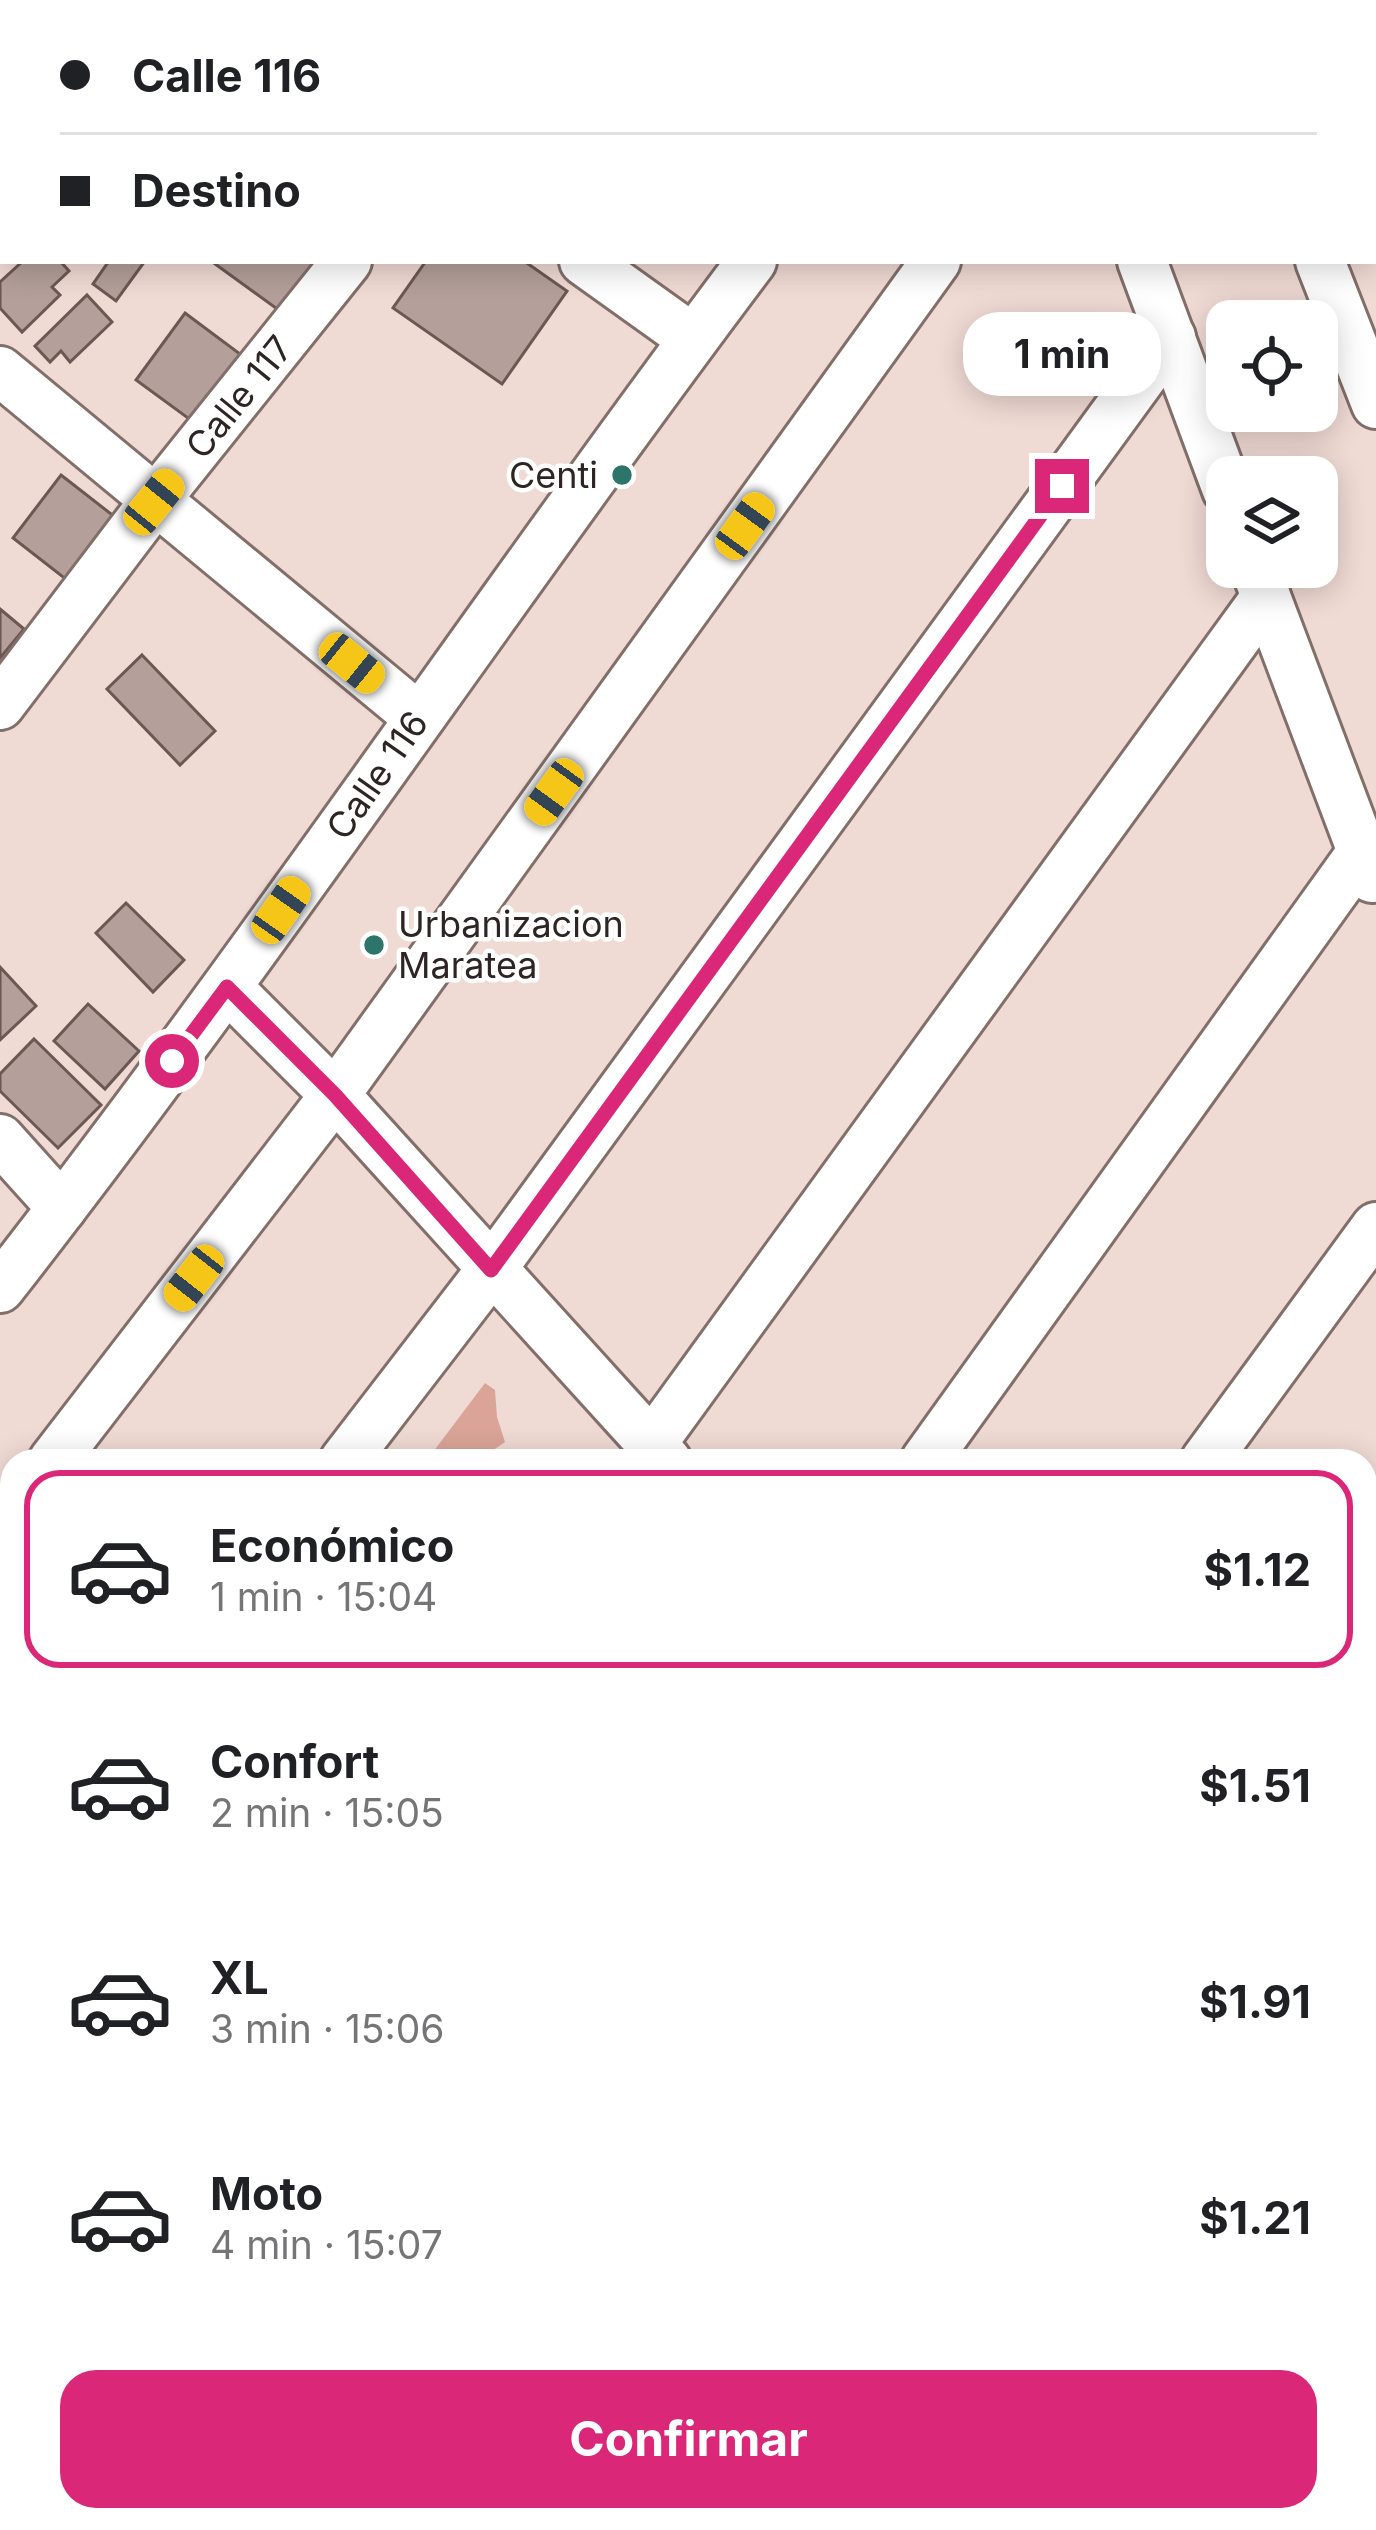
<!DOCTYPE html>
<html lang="es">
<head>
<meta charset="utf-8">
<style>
  body { margin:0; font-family:Inter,sans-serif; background:#f2f2f2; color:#202124; height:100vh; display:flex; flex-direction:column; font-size:45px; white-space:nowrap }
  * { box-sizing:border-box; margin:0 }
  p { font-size:39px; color:#757577 }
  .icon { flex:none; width:66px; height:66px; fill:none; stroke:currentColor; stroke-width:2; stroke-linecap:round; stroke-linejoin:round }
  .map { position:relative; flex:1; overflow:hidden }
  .panel { position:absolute; left:0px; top:1449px; width:1377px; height:1083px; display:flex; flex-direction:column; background:#fff; border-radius:36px 36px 0 0; box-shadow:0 6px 30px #0003 }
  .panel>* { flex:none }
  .guide { position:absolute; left:0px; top:0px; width:1377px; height:264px; box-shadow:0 6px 30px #0003; display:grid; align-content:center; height:264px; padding:0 60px; background:#fff }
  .fabs { position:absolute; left:1206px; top:300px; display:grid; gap:24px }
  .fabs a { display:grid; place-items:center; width:132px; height:132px; border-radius:24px; background:#fff; box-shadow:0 6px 30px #0003; font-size:60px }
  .end { position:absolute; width:54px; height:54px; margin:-27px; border:15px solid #db2777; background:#fff; box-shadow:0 0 0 6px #fff }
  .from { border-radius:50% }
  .bubble { position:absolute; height:84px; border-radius:36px; background:#fff; box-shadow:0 6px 30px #0003; font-size:39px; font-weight:700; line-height:84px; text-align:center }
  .car { position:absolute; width:36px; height:72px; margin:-36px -18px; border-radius:15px; box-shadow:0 0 9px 3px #0007; background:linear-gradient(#f5c518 24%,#345 0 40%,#f5c518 0 76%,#345 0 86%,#f5c518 0) }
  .guide b { display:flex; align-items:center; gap:42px; height:114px; font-size:45px }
  .guide b+b { border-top:3px solid #e0e0e0 }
  .guide i { width:30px; height:30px; background:#202124 }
  ul { padding:21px 0 0; list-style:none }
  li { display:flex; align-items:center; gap:36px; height:198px; margin:0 24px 18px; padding:0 36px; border:6px solid transparent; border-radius:36px }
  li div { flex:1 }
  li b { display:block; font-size:45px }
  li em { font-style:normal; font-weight:700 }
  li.active { border-color:#db2777 }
  li>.icon { width:108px; height:108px; stroke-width:1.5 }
  .button { display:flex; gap:24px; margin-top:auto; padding:24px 60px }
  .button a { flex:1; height:138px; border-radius:36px; background:#db2777; color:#fff; font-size:48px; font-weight:700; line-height:138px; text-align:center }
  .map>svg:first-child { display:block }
  .green { fill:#daa598 }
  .building { fill:#b49f9a; stroke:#6b5853; stroke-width:3 }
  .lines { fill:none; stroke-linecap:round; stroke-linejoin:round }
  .minor-casing { stroke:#836f6a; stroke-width:54 }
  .minor { stroke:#fff; stroke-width:48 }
  .route { stroke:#db2777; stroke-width:15 }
  .poi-dot { fill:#2d746b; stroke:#fff; stroke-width:4.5 }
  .labels { text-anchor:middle; stroke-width:9; stroke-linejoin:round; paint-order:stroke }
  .street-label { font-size:36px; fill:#2d2523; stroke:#fff }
  .poi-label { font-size:36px; fill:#2d2523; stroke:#fff; text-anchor:end }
</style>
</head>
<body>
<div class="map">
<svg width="1376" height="2530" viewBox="0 0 1376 2530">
  <rect width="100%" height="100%" fill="#f0dad4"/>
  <!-- green -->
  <path class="green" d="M485,1383L495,1390L497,1417L505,1442C483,1458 457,1472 430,1456Z"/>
  <!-- building -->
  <g class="building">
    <path d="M302,0H416L420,3H305Z"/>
    <path d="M23,261H60L69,271L52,287L60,295L22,332L0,308V282Z"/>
    <path d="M109,261H145L116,301L93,284Z"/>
    <path d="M211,261H318L295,322Z"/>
    <path d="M426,261H524L567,291L502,384L393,308Z"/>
    <path d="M87,295L112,322L70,362L61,351L50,362L35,346Z"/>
    <path d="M185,313L240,354L192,421L136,380Z"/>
    <path d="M61,475L129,528L81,591L13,538Z"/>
    <path d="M0,609L24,629L0,658Z"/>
    <path d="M142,655L215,731L180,765L107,689Z"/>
    <path d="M126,903L184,960L153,992L96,933Z"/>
    <path d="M0,967L36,1006L0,1040Z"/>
    <path d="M88,1004L139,1051L105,1089L54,1041Z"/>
    <path d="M34,1039L101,1105L58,1148L0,1091V1074Z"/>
    <path d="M0,2192L12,2203V2279L0,2267Z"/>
    <path d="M0,2302L12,2311V2343L0,2360Z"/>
    <path d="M12,2369V2449L0,2465V2385Z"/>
    <path d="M39,2520H154L147,2530H32Z"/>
    <path d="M242,2520H292L285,2530H234Z"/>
    <path d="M588,2520H632L627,2527L630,2530H579Z"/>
    <path d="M639,2520H680L672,2530H638L633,2526Z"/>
    <path d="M808,2520H874L865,2530H799Z"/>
    <path d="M909,2520H996L986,2530H905L902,2528Z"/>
  </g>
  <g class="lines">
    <!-- minor casing -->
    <g class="minor-casing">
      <g id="minor">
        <path d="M237,0L241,3"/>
        <path d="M1174,0L1176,3"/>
        <path d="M102,3L105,0"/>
        <path d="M553,3L555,0"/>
        <path d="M946,3L948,0"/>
        <path d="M1374,65H1376"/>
        <path d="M0,113L3,110"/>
        <path d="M584,261L693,339"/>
        <path d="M1142,261L1227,490"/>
        <path d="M1320,261L1376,404"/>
        <path d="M0,371L417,716"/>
        <path d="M1257,573L1372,878"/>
        <path d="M0,705L154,502L347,261"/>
        <path d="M227,987L335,1095L667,1461"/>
        <path d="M0,1139L62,1208"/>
        <path d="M0,1288C261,954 497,600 752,261"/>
        <path d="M650,1446L1266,597"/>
        <path d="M53,1461L335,1095L936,261"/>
        <path d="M344,1461L491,1270L1171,337"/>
        <path d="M925,1461L1362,852"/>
        <path d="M1205,1461L1376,1227"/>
        <path d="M0,1531L12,1515"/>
        <path d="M1365,1638L1376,1623"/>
        <path d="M0,1910L12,1894"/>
        <path d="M1365,2062L1376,2055"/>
        <path d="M0,2135L12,2146"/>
        <path d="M1365,2264L1376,2257"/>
        <path d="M0,2514L12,2498"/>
        <path d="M432,2520L444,2530"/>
        <path d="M1182,2520L1192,2530"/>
        <path d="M196,2530L204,2520"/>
        <path d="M330,2530L336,2520"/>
      </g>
    </g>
    <!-- minor -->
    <use href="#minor" class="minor"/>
  </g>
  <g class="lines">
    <!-- route -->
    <path class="route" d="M172,1061L227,987L335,1095L491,1270L1062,486"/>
  </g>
  <!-- markers -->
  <g class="poi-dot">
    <circle cx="622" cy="475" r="12"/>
    <circle cx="374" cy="945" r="12"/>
  </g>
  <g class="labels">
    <!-- street labels -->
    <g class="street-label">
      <text transform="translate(239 397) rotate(-51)" y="13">Calle 117</text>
      <text transform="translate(377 775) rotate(-55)" y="13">Calle 116</text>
    </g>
    <!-- poi labels -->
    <g class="poi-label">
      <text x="598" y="488">Centi</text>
      <text x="398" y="937" text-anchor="start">Urbanizacion<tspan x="398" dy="41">Maratea</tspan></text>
    </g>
  </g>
</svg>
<div class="fabs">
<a><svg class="icon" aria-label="locate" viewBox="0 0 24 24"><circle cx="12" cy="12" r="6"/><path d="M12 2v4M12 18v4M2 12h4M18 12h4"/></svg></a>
<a><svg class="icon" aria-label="layers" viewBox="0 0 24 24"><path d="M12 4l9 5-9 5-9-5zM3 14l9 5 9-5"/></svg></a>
</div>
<i class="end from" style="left:172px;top:1061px"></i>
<i class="end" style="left:1062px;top:486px"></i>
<div class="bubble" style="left:963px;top:312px;width:198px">1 min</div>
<i class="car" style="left:154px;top:502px;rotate:39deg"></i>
<i class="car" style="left:745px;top:526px;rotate:36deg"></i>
<i class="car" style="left:352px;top:663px;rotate:129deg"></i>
<i class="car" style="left:554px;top:792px;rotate:216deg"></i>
<i class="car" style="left:281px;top:910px;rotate:35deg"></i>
<i class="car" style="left:194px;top:1278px;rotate:218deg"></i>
<div class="guide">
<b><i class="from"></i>Calle 116</b>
<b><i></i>Destino</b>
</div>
<section class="panel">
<ul>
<li class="active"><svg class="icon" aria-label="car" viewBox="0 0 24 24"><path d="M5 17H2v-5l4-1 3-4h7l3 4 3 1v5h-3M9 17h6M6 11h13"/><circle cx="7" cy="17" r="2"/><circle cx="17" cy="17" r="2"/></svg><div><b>Económico</b><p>1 min · 15:04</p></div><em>$1.12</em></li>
<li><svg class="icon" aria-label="car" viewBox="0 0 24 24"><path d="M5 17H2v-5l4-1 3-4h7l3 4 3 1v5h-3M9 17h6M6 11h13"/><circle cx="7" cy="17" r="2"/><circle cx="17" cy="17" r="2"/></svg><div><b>Confort</b><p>2 min · 15:05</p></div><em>$1.51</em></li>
<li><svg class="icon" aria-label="car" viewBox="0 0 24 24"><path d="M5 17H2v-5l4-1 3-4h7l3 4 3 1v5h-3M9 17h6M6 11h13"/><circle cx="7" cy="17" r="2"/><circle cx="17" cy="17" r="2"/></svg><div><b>XL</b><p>3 min · 15:06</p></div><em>$1.91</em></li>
<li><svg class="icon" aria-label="car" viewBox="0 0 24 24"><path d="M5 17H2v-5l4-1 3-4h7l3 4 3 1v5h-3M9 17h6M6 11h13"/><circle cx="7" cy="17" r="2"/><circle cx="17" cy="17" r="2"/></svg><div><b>Moto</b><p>4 min · 15:07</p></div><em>$1.21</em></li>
</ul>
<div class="button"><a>Confirmar</a></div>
</section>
</div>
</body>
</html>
